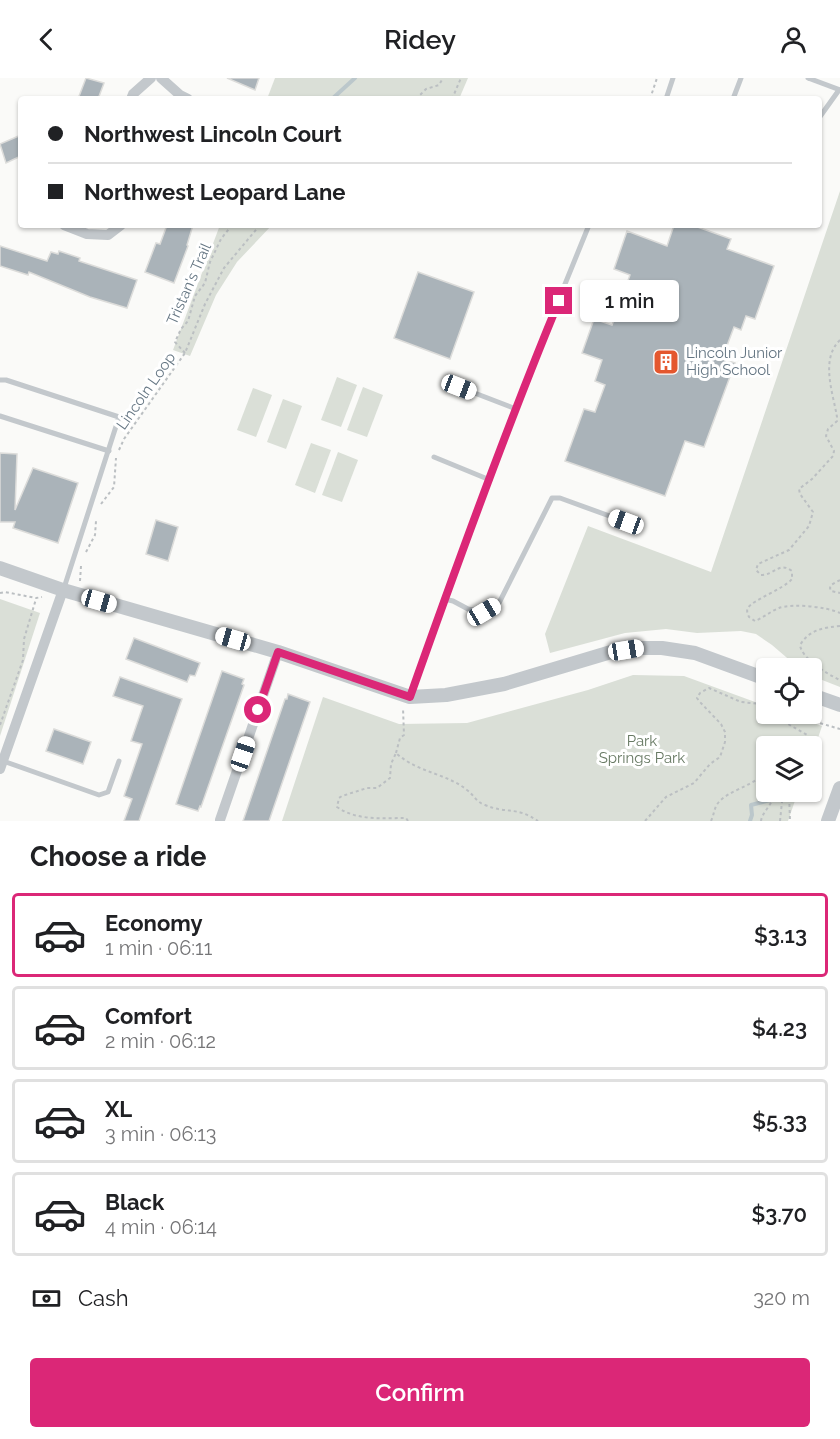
<!DOCTYPE html>
<html lang="en">
<head>
<meta charset="utf-8">
<style>
  body { margin:0; font-family:Raleway,sans-serif; background:#f6f6f6; color:#202124; height:100vh; display:flex; flex-direction:column; font-size:22px; white-space:nowrap }
  * { box-sizing:border-box; margin:0 }
  p { font-size:20px; color:#757577 }
  .icon { flex:none; width:33px; height:33px; fill:none; stroke:currentColor; stroke-width:2; stroke-linecap:round; stroke-linejoin:round }
  .map { position:relative; height:743px; overflow:hidden }
  .panel { display:flex; flex-direction:column; background:#fff; flex:1 }
  .panel>* { flex:none }
  .top-card { position:absolute; left:18px; top:18px; width:804px; height:132px; border-radius:6px; box-shadow:0 2px 4px #0004; display:grid; align-content:center; height:132px; padding:0 30px; background:#fff }
  .controls { position:absolute; left:756px; top:580px; display:grid; gap:12px }
  .controls a { display:grid; place-items:center; width:66px; height:66px; border-radius:6px; background:#fff; box-shadow:0 2px 4px #0004; font-size:30px }
  .end { position:absolute; width:27px; height:27px; margin:-14px; border:8px solid #db2777; background:#fff; box-shadow:0 0 0 3px #fff }
  .from { border-radius:50% }
  .bubble { position:absolute; height:42px; border-radius:6px; background:#fff; box-shadow:0 2px 4px #0004; font-size:20px; font-weight:600; line-height:42px; text-align:center }
  .car { position:absolute; width:18px; height:36px; margin:-18px -9px; border-radius:8px; box-shadow:0 0 4px 2px #0007; background:linear-gradient(#fff 24%,#345 0 40%,#fff 0 76%,#345 0 86%,#fff 0) }
  .top-card b { display:flex; align-items:center; gap:21px; height:57px; font-size:22px }
  .top-card b+b { border-top:2px solid #e0e0e0 }
  .top-card i { width:15px; height:15px; background:#202124 }
  ul { padding:0; list-style:none }
  li { display:flex; align-items:center; gap:18px; height:84px; margin:0 12px 9px; padding:0 18px; border:3px solid #e0e0e0; border-radius:6px }
  li div { flex:1 }
  li b { display:block; font-size:22px }
  li em { font-style:normal; font-weight:600 }
  li.selected { border-color:#db2777 }
  li>.icon { width:54px; height:54px; stroke-width:1.5 }
  h2 { padding:0 30px; font-size:27px; line-height:72px }
  .pay { display:flex; align-items:center; gap:15px; height:66px; padding:0 30px; font-size:22px }
  .pay p { margin-inline-start:auto }
  .action { display:flex; gap:12px; margin-top:auto; padding:12px 30px }
  .action a { flex:1; height:69px; border-radius:6px; background:#db2777; color:#fff; font-size:24px; font-weight:600; line-height:69px; text-align:center }
  header { display:flex; justify-content:space-between; align-items:center; height:78px; padding:0 30px; background:#fff; font-size:27px; font-weight:600 }
  .map>svg:first-child { display:block }
  .green { fill:#dadfd7 }
  .lines { fill:none; stroke-linecap:round; stroke-linejoin:round }
  .stream { stroke:#bbc7cb; stroke-width:4 }
  .building { fill:#aab3b9; stroke:#dcdcda; stroke-width:1.5 }
  .path { stroke:#bbbfc2; stroke-width:2; stroke-dasharray:3 3; stroke-linecap:butt }
  .service { stroke:#c3c8cc; stroke-width:5 }
  .minor { stroke:#c3c8cc; stroke-width:10 }
  .tertiary { stroke:#c3c8cc; stroke-width:14 }
  .route { stroke:#db2777; stroke-width:8 }
  .labels { text-anchor:middle; stroke-width:6; stroke-linejoin:round; paint-order:stroke }
  .street-label { font-size:15px; fill:#657683; stroke:#fff }
  .poi-label { font-size:15px; fill:#657683; stroke:#fff; text-anchor:start }
  .park-label { font-size:15px; fill:#687a64; stroke:#fff }
</style>
</head>
<body>
<header><svg class="icon" aria-label="back" viewBox="0 0 24 24"><path d="M15 5l-7 7 7 7"/></svg>Ridey<svg class="icon" aria-label="person" viewBox="0 0 24 24"><circle cx="12" cy="8" r="4"/><path d="M4 21q1-7 8-7t8 7"/></svg></header>
<div class="map">
<svg width="840" height="743" viewBox="0 0 840 743">
  <rect width="100%" height="100%" fill="#fafaf8"/>
  <!-- green -->
  <g class="green">
    <path d="M275,0H468L459,21H267Z"/>
    <path d="M840,113V609L812,598V591H800L772,567L756,556L741,553L697,555L666,551L625,555L550,575L545,556L588,448L711,494Z"/>
    <path d="M220,147H272L237,184L216,217L190,278L173,272Z"/>
    <path d="M337,299L357,307L341,349L321,342Z"/>
    <path d="M363,309L383,317L367,359L347,352Z"/>
    <path d="M253,310L272,317L256,359L237,352Z"/>
    <path d="M283,321L302,328L286,371L267,364Z"/>
    <path d="M311,365L331,372L315,415L295,407Z"/>
    <path d="M338,374L358,382L342,424L322,417Z"/>
    <path d="M0,521L40,535L0,658Z"/>
    <path d="M633,597L684,598L766,628V636H790L822,648L812,678V669H766V714H798L788,743H282L323,619L399,646L467,645L588,612Z"/>
  </g>
  <g class="lines">
    <!-- stream -->
    <g class="stream">
      <path d="M332,21L355,0"/>
      <path d="M750,743L752,737L751,727L770,722"/>
    </g>
  </g>
  <!-- building -->
  <g class="building">
    <path d="M86,0L104,5L98,21H78Z"/>
    <path d="M227,0H259L255,12Z"/>
    <path d="M21,57V78L6,85L0,66Z"/>
    <path d="M167,147H193L187,167L188,168L174,205L145,194L156,165L160,166Z"/>
    <path d="M674,147H692L731,161L727,171L774,188L755,241L746,238L741,252L734,249L722,281L735,285L704,369L685,363L665,418L565,383L584,331L595,334L605,307L595,303L602,282L582,275L594,241L612,247L630,197L614,191L627,153L667,168Z"/>
    <path d="M0,168L47,183L51,174L58,176L59,173L80,180L79,183L137,202L127,230L90,219L29,194L28,197L0,188Z"/>
    <path d="M418,194L474,214L450,281L394,260Z"/>
    <path d="M0,375L17,376L15,432L33,390L78,405L58,465L13,450L15,444H0Z"/>
    <path d="M156,442L178,449L168,483L146,476Z"/>
    <path d="M134,560L200,585L195,598L190,597L187,604L126,581Z"/>
    <path d="M222,593L244,601L242,606L244,607L201,729L200,728L198,733L176,726Z"/>
    <path d="M120,599L182,621L139,743H124L132,721L124,718L142,666L131,663L143,628L113,618Z"/>
    <path d="M288,616L310,624L269,743H243L285,621H287Z"/>
    <path d="M54,651L91,664L83,686L46,673Z"/>
  </g>
  <g class="lines">
    <!-- path -->
    <g class="path">
      <path d="M416,21L426,11L439,7L443,0"/>
      <path d="M452,21L461,0"/>
      <path d="M650,21L657,0"/>
      <path d="M840,262C820,281 833,315 837,339V343L828,351L826,358L834,373L833,378L812,401L799,411L800,416L813,434L809,448L789,472L758,486L756,492L761,497C775,497 779,483 792,493V501C784,511 752,522 748,530C746,533 748,536 749,539L755,543C763,540 771,533 779,530C793,525 827,529 840,535"/>
      <path d="M185,275L175,264L181,251L188,243L195,218L205,205L210,184L221,161L232,147"/>
      <path d="M119,372L124,361L185,275L205,226L224,190L260,147"/>
      <path d="M101,426L114,409L116,380"/>
      <path d="M86,474L95,457L96,443"/>
      <path d="M840,502L831,507L830,510L831,513L840,515"/>
      <path d="M80,503L81,488"/>
      <path d="M0,515L5,514L36,520L42,519"/>
      <path d="M840,548C823,550 810,551 800,567C802,581 827,596 840,602"/>
      <path d="M775,636L779,637L781,642L807,657L811,669"/>
      <path d="M779,637L816,644L840,651"/>
      <path d="M0,647L23,582L24,561L36,521"/>
      <path d="M396,675L400,660L404,657L403,630"/>
      <path d="M789,714L790,743"/>
      <path d="M408,743L406,740C383,740 357,743 337,729L339,720L342,718L367,710H377L390,700L391,686L396,675C418,695 446,695 467,712C474,717 476,724 485,727C506,736 516,728 538,743"/>
      <path d="M645,743L666,719L694,705L710,686L720,679L725,664V654L721,646L699,623L697,620L700,615L709,610L741,624L761,626L766,630"/>
      <path d="M711,743C714,737 714,730 718,725C727,713 753,708 766,694"/>
      <path d="M761,743C762,735 770,729 773,720"/>
      <path d="M780,743L783,714"/>
    </g>
    <!-- service -->
    <g class="service">
      <path d="M808,0L840,12"/>
      <path d="M666,21L673,0"/>
      <path d="M733,21L741,0"/>
      <path d="M819,40L839,12"/>
      <path d="M0,302H6L119,339L64,510"/>
      <path d="M459,309L516,331"/>
      <path d="M0,338L109,373"/>
      <path d="M434,379L490,402"/>
      <path d="M444,521L453,523L468,531L484,534L499,525L552,420H560L626,444"/>
      <path d="M411,617L444,521L537,275L589,147"/>
      <path d="M3,683L99,717L108,714L119,683"/>
    </g>
    <!-- minor -->
    <g class="minor">
      <path d="M161,0L180,17L188,21"/>
      <path d="M131,21L133,16L151,0"/>
      <path d="M64,147L87,156L108,157L121,147"/>
      <path d="M0,691L63,512"/>
      <path d="M220,742L278,574"/>
    </g>
    <!-- tertiary -->
    <g class="tertiary">
      <path d="M0,490L63,512L278,574L410,619L446,617L504,606L611,574L641,570H662L695,575L766,601"/>
      <path d="M812,617L840,627"/>
      <path d="M828,743L840,710"/>
    </g>
  </g>
  <g class="lines">
    <!-- route -->
    <path class="route" d="M258,632L278,574L410,619C457,486 505,353 559,223"/>
  </g>
  <!-- icons -->
  <defs>
    <g id="building-square" transform="scale(1.35)"><rect x="-9" y="-9" width="18" height="18" rx="4" fill="#e4572e" stroke="#fff"/><path d="M-4-6H4V6H1V3H-1V6H-4ZM-2.5-4.3h1.7v1.8h-1.7ZM.8-4.3h1.7v1.8H.8ZM-2.5-1h1.7V.8h-1.7ZM.8-1h1.7V.8H.8Z" fill="#fff"/></g>
  </defs>
  <g fill-rule="evenodd">
    <use href="#building-square" x="666" y="284"/>
  </g>
  <g class="labels">
    <!-- street labels -->
    <g class="street-label">
      <text transform="translate(189 206) rotate(-66)" y="5">Tristan's Trail</text>
      <text transform="translate(146 313) rotate(-55)" y="5">Lincoln Loop</text>
    </g>
    <!-- poi labels -->
    <g class="poi-label">
      <text x="686" y="280">Lincoln Junior<tspan x="686" dy="17">High School</tspan></text>
    </g>
    <!-- park labels -->
    <g class="park-label">
      <text x="642" y="668">Park<tspan x="642" dy="17">Springs Park</tspan></text>
    </g>
  </g>
</svg>
<div class="controls">
<a><svg class="icon" aria-label="locate" viewBox="0 0 24 24"><circle cx="12" cy="12" r="6"/><path d="M12 2v4M12 18v4M2 12h4M18 12h4"/></svg></a>
<a><svg class="icon" aria-label="layers" viewBox="0 0 24 24"><path d="M12 4l9 5-9 5-9-5zM3 14l9 5 9-5"/></svg></a>
</div>
<i class="end from" style="left:258px;top:632px"></i>
<i class="end" style="left:559px;top:223px"></i>
<div class="bubble" style="left:580px;top:202px;width:99px">1 min</div>
<i class="car" style="left:459px;top:309px;rotate:111deg"></i>
<i class="car" style="left:626px;top:444px;rotate:290deg"></i>
<i class="car" style="left:99px;top:523px;rotate:106deg"></i>
<i class="car" style="left:484px;top:534px;rotate:59deg"></i>
<i class="car" style="left:233px;top:561px;rotate:286deg"></i>
<i class="car" style="left:626px;top:572px;rotate:81deg"></i>
<i class="car" style="left:243px;top:676px;rotate:19deg"></i>
<div class="top-card">
<b><i class="from"></i>Northwest Lincoln Court</b>
<b><i></i>Northwest Leopard Lane</b>
</div>
</div>
<section class="panel">
<h2>Choose a ride</h2>
<ul>
<li class="selected"><svg class="icon" aria-label="car" viewBox="0 0 24 24"><path d="M5 17H2v-5l4-1 3-4h7l3 4 3 1v5h-3M9 17h6M6 11h13"/><circle cx="7" cy="17" r="2"/><circle cx="17" cy="17" r="2"/></svg><div><b>Economy</b><p>1 min · 06:11</p></div><em>$3.13</em></li>
<li><svg class="icon" aria-label="car" viewBox="0 0 24 24"><path d="M5 17H2v-5l4-1 3-4h7l3 4 3 1v5h-3M9 17h6M6 11h13"/><circle cx="7" cy="17" r="2"/><circle cx="17" cy="17" r="2"/></svg><div><b>Comfort</b><p>2 min · 06:12</p></div><em>$4.23</em></li>
<li><svg class="icon" aria-label="car" viewBox="0 0 24 24"><path d="M5 17H2v-5l4-1 3-4h7l3 4 3 1v5h-3M9 17h6M6 11h13"/><circle cx="7" cy="17" r="2"/><circle cx="17" cy="17" r="2"/></svg><div><b>XL</b><p>3 min · 06:13</p></div><em>$5.33</em></li>
<li><svg class="icon" aria-label="car" viewBox="0 0 24 24"><path d="M5 17H2v-5l4-1 3-4h7l3 4 3 1v5h-3M9 17h6M6 11h13"/><circle cx="7" cy="17" r="2"/><circle cx="17" cy="17" r="2"/></svg><div><b>Black</b><p>4 min · 06:14</p></div><em>$3.70</em></li>
</ul>
<div class="pay"><svg class="icon" aria-label="cash" viewBox="0 0 24 24"><path d="M3 7h18v10H3z"/><circle cx="12" cy="12" r="2"/></svg>Cash<p>320 m</p></div>
<div class="action"><a>Confirm</a></div>
</section>
</body>
</html>
